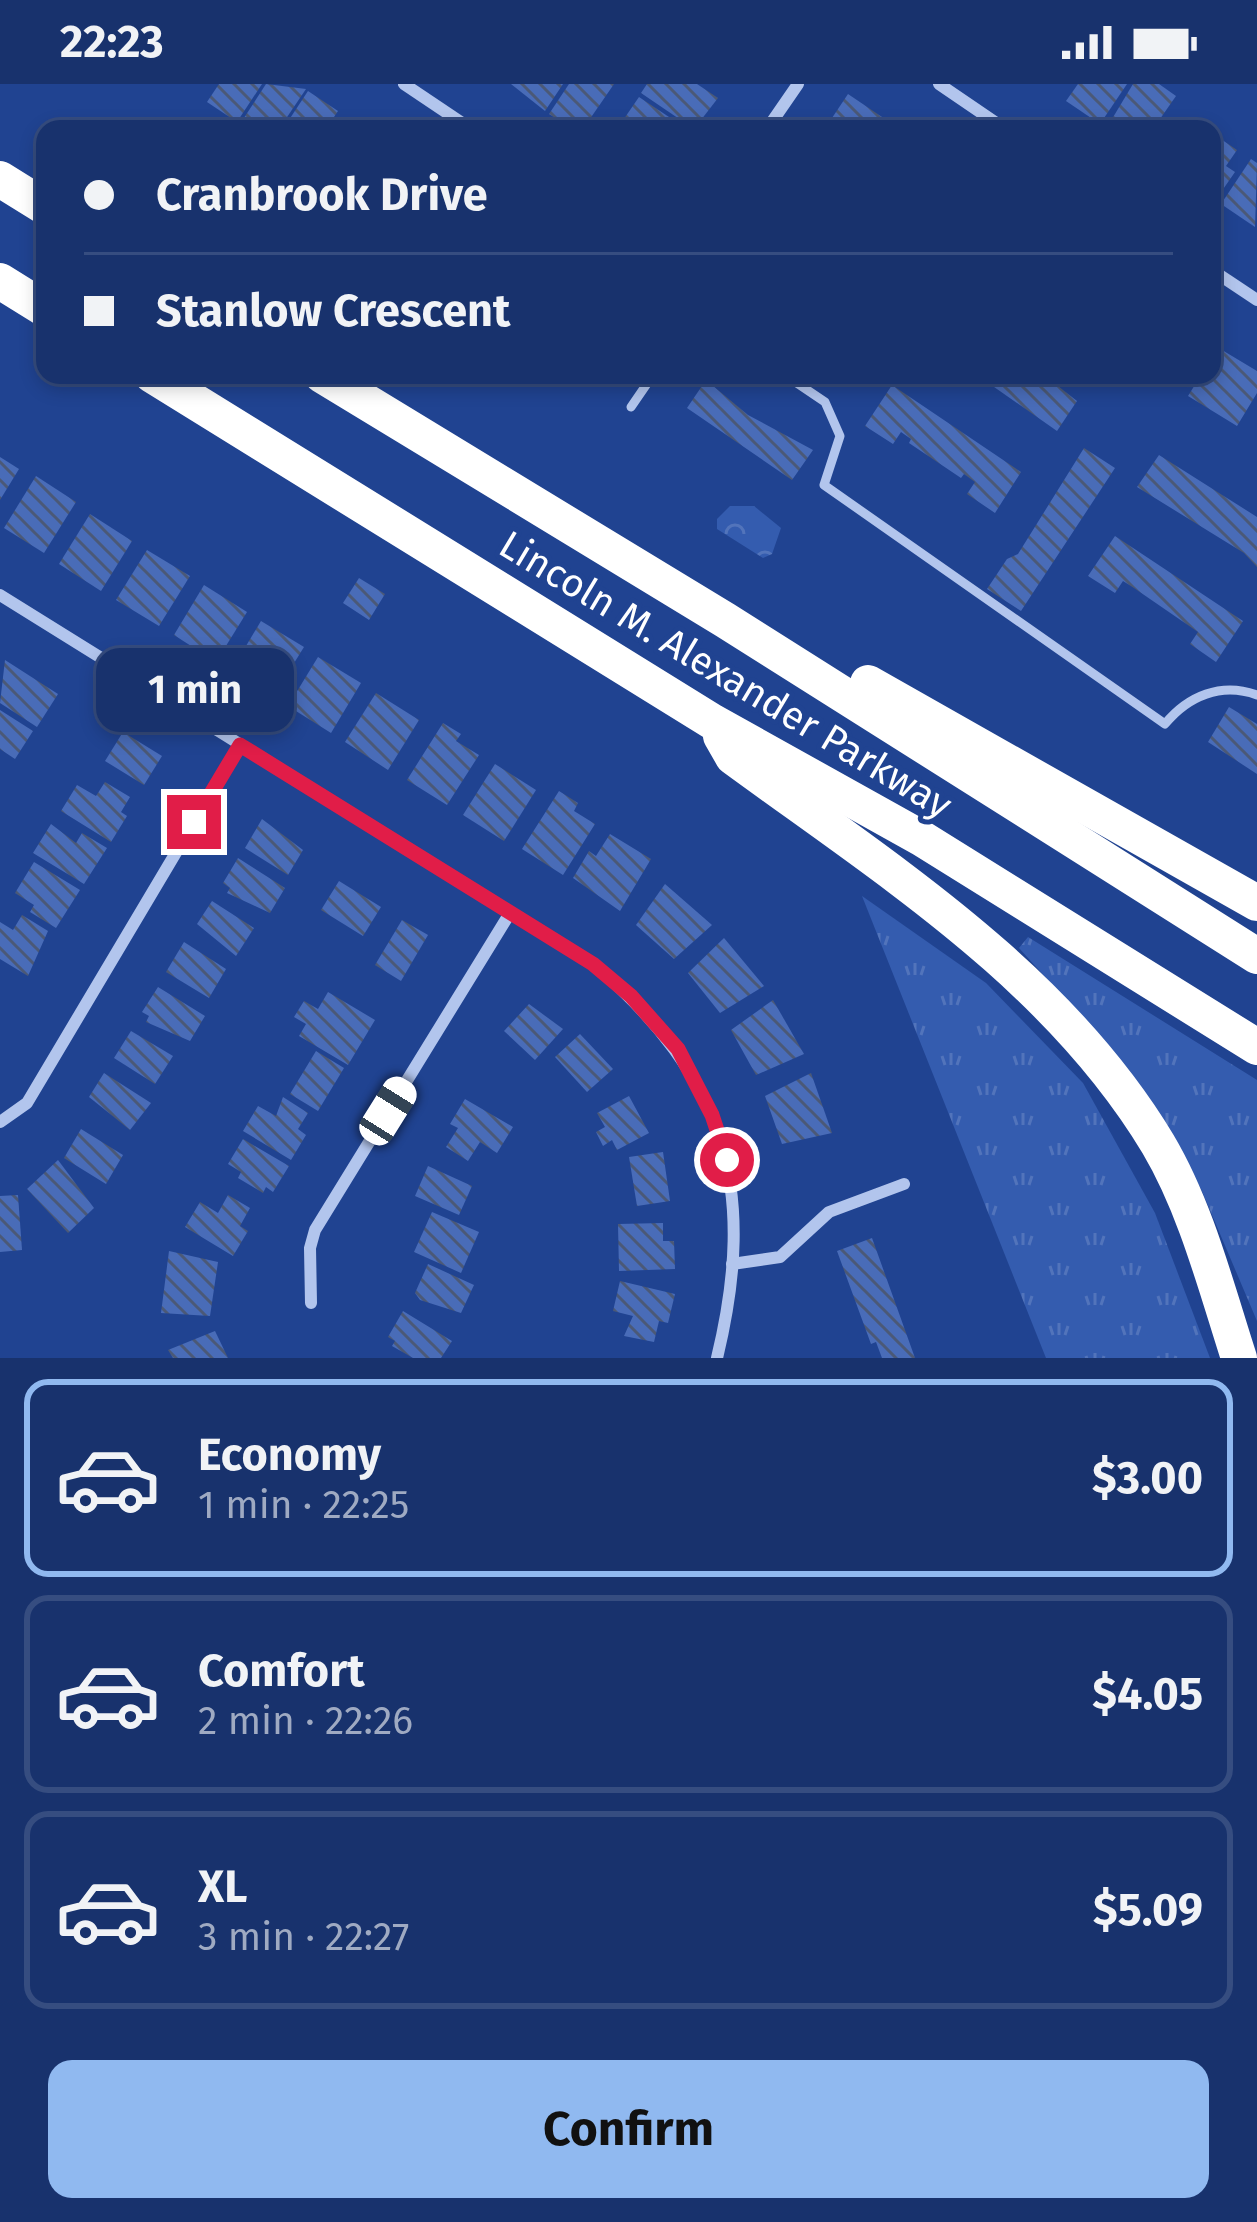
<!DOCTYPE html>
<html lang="en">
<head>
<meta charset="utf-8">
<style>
  body { margin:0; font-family:"Fira Sans",sans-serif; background:#213a72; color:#f1f3f6; height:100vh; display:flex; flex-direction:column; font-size:45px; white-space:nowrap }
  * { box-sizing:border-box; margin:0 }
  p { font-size:39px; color:#9faac2 }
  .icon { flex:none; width:66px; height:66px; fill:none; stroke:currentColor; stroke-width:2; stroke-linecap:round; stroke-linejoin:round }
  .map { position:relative; height:1274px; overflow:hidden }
  .sheet { display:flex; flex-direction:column; background:#18326d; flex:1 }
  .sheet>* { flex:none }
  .guide { position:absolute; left:36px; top:36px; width:1185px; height:264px; border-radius:24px; box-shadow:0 6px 18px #0003,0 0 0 3px #364d80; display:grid; align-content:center; height:264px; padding:0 48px; background:#18326d }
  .end { position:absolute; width:54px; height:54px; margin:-27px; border:15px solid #e11d48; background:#fff; box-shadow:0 0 0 6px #fff }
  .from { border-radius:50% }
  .bubble { position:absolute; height:84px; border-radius:24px; background:#18326d; box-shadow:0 6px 18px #0003,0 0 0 3px #364d80; font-size:39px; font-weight:700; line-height:84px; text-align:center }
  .car { position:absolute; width:36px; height:72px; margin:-36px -18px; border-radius:15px; box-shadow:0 0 9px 3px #0007; background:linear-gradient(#fff 24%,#345 0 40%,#fff 0 76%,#345 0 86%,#fff 0) }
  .guide b { display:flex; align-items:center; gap:42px; height:114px; font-size:45px }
  .guide b+b { border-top:3px solid #364d80 }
  .guide i { width:30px; height:30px; background:#f1f3f6 }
  ul { padding:21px 0 0; list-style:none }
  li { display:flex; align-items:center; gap:36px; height:198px; margin:0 24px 18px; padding:0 24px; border:6px solid #364d80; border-radius:24px }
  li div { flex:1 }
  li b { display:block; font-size:45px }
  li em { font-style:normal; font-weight:700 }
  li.on { border-color:#90b9f0 }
  li>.icon { width:108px; height:108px; stroke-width:1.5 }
  .button { display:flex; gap:24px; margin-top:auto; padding:24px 48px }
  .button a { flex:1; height:138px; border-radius:24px; background:#90b9f0; color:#111; font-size:48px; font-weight:700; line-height:138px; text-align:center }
  .status { display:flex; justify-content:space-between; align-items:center; height:84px; padding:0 60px; background:#18326d; direction:ltr }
  .status svg { height:33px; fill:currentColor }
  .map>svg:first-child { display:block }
  .grass { fill:url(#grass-tufts) }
  .park { fill:url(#park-crowns) }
  .building { fill:url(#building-back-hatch) }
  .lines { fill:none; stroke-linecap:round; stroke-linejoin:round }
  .service { stroke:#b2c5ed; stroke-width:9 }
  .minor { stroke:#b2c5ed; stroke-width:12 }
  .motorway { stroke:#fff; stroke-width:36 }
  .route { stroke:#e11d48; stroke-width:15 }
  .labels { text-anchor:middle; stroke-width:10; stroke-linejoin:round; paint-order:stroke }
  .street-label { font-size:39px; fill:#fff; stroke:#204391 }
</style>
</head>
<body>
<div class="status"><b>22:23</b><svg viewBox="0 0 49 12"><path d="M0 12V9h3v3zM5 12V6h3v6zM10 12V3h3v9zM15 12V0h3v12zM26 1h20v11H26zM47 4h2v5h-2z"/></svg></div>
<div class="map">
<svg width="1257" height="1274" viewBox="0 0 1257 1274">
  <defs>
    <pattern id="grass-tufts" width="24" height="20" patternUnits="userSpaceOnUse" patternTransform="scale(3)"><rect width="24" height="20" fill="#345caf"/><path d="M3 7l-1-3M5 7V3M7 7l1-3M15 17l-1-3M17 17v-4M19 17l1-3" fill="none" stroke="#5274bb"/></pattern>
    <pattern id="park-crowns" width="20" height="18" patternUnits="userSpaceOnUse" patternTransform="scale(3)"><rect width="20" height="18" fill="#345caf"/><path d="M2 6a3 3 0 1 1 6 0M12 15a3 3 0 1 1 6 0" fill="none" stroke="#5274bb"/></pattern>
    <pattern id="building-back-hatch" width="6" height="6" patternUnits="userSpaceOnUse" patternTransform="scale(3)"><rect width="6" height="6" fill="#496cb8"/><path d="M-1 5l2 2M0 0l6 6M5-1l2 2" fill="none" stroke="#4b5977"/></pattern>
  </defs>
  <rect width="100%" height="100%" fill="#204391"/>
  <!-- grass -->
  <g class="grass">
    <path d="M862,812L986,899L1083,999L1155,1129L1210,1274H1046Z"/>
    <path d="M1028,853L1257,996V1237L1201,1105L1130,987L1019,864Z"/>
  </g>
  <!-- park -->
  <path class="park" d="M730,422H754L781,444L772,470L763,474L717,445V435Z"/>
  <!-- building -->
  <g class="building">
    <path d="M219,0H262L237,38L207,18Z"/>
    <path d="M266,0L306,5L279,45H247L240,40Z"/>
    <path d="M511,0H563L545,27Z"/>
    <path d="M569,0H614L583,45H572L549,30Z"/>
    <path d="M647,0H697L718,14L694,45L641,9Z"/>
    <path d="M1078,0H1127L1100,40L1066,17Z"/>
    <path d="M1133,0H1159L1176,12L1153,45H1106Z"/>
    <path d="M308,7L338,27L326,45H283Z"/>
    <path d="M848,10L882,33L875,45L826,43Z"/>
    <path d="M639,13L687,45H617Z"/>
    <path d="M1212,49L1237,66L1226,82L1235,88L1217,114L1212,110Z"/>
    <path d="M1251,75L1257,79L1255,143L1221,120Z"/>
    <path d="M1217,263L1257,287V309L1237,342L1188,312L1201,291H1212Z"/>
    <path d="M977,291H1044L1077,317L1057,347Z"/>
    <path d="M706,296L748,331L813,366L792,396L687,324Z"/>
    <path d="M892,301L1021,388L995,429L967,410L975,398L964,390L961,394L909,359L911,355L901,348L893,360L865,342Z"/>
    <path d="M1084,364L1115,384L1021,527L987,505L1007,475L1018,470Z"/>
    <path d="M1159,371L1257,433V483L1244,469L1137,403Z"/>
    <path d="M0,373L19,385L0,416Z"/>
    <path d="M36,392L76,418L44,469L4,444Z"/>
    <path d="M90,430L132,457L101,507L59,480Z"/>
    <path d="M1115,452L1243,537L1216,578L1190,560L1198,548L1134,504L1123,497L1115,509L1088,492Z"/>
    <path d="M147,466L190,492L159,542L116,516Z"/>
    <path d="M359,494L385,510L369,536L343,519Z"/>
    <path d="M204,501L247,528L216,578L174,551Z"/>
    <path d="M261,537L304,563L273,613L231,587Z"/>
    <path d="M318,573L361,599L331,649L288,622Z"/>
    <path d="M5,576L58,610L37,643L0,619Z"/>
    <path d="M376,609L419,636L388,686L345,658Z"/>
    <path d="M1229,623L1257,640V690L1208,658Z"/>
    <path d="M0,626L33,647L15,675L0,665Z"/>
    <path d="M443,639L461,650L456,657L479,671L447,721L407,696Z"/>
    <path d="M123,648L162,672L144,701L105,677Z"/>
    <path d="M495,680L536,706L504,757L463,731Z"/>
    <path d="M105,698L130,713L121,728L127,732L111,758L61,727L77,701L96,712Z"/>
    <path d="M559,707L578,719L574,727L595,740L563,791L522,765Z"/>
    <path d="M262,735L303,766L288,791L245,764Z"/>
    <path d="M51,740L76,759L82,749L107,764L84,800L33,769Z"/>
    <path d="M610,750L651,775L620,827L573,794L589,767L596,772Z"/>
    <path d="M238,774L285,804L270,829L227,809L230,804L223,799Z"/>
    <path d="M34,778L80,806L56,844L30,828L34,821L15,809Z"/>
    <path d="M339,797L381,823L363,852L321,826Z"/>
    <path d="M665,800L712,841L674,875L636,841Z"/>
    <path d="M212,817L254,844L236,872L197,840Z"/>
    <path d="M22,831L48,847L28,892L0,875V838L13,846Z"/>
    <path d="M402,836L428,851L401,897L375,881Z"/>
    <path d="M724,854L764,902L720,929L688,889Z"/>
    <path d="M184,858L226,885L209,914L166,888Z"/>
    <path d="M158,903L205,932L190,957L146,938L149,932L142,928Z"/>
    <path d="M328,908L375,936L348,981L299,952L306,940L294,933L304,917L318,925Z"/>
    <path d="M773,916L804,970L756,991L731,946Z"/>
    <path d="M529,920L563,945L535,976L504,947Z"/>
    <path d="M131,947L173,972L155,1000L114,974Z"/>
    <path d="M580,950L613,985L587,1008L555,973Z"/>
    <path d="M316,967L344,984L318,1027L290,1010Z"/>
    <path d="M104,989L151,1019L130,1046L89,1013Z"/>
    <path d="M811,989L832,1049L782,1060L765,1012Z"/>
    <path d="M629,1012L649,1049L617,1066L612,1056L603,1062L596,1048L605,1043L597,1029Z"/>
    <path d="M283,1013L308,1029L298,1045L306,1051L291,1076L243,1047L258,1022L276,1032Z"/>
    <path d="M465,1015L513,1043L497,1069L480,1058L468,1077L446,1063L458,1044L450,1040Z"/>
    <path d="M81,1045L123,1071L106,1100L64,1074Z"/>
    <path d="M243,1055L289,1082L273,1108L266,1103L263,1109L238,1094L241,1088L228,1080Z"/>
    <path d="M663,1068L670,1117L637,1122L629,1073Z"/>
    <path d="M58,1076L94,1124L68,1149L27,1105Z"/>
    <path d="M428,1082L472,1102L459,1131L415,1112Z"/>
    <path d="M18,1111L22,1166L0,1168V1112Z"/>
    <path d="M228,1111L250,1124L240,1142L248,1147L233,1172L185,1143L200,1118L218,1129Z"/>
    <path d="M432,1128L479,1148L461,1189L414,1168Z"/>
    <path d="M663,1139V1157H674L675,1185L619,1187L618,1140Z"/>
    <path d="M872,1154L915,1274H882L876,1258L871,1260L837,1167Z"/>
    <path d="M169,1167L218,1178L210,1232L161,1229Z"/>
    <path d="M428,1180L474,1201L461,1229L420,1216L415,1209Z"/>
    <path d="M620,1197L675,1210L668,1239L659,1237L654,1258L624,1252L633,1232L613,1227Z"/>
    <path d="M403,1227L452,1257L441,1274H413L392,1262L395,1257L388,1253Z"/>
    <path d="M215,1247L228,1274H173L168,1266Z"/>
  </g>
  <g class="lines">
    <!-- service -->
    <g class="service">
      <path d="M785,291L825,318L840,352L824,401L1165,640C1188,612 1221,598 1257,611"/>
      <path d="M631,323L653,291"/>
    </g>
    <!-- minor -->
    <g class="minor">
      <path d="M404,0L471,45"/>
      <path d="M939,0L1005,45"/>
      <path d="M767,45L798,0"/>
      <path d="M1212,186L1257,216"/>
      <path d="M0,511L593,880C726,993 758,1105 717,1274"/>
      <path d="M0,1038L27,1019L240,661"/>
      <path d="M732,1180L780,1173L829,1128L904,1100"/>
      <path d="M311,1219L310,1164L315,1146L510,829"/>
    </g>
    <!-- motorway -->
    <g class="motorway">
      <path d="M0,95L45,123"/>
      <path d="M0,197L45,225"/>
      <path d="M152,291L713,638L921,754L1257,963"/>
      <path d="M322,291L725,536L1257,872"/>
      <path d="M868,599L1257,819"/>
      <path d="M721,652L733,673C887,786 1057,892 1158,1060C1196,1124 1216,1203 1239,1274"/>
    </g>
  </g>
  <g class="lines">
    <!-- route -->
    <path class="route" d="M194,738L240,661L593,880L631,912L678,965L712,1031L727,1076"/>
  </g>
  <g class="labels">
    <!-- street labels -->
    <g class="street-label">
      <text transform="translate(726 590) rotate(31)" y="14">Lincoln M. Alexander Parkway</text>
    </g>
  </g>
</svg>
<i class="end from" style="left:727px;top:1076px"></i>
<i class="end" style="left:194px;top:738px"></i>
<div class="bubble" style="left:96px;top:564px;width:198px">1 min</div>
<i class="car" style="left:388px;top:1027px;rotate:32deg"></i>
<div class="guide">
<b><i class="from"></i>Cranbrook Drive</b>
<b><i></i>Stanlow Crescent</b>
</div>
</div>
<section class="sheet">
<ul>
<li class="on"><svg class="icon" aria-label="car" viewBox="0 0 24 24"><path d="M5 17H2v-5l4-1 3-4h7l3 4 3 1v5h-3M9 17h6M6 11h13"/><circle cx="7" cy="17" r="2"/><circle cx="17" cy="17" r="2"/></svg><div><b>Economy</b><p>1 min · 22:25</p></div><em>$3.00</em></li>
<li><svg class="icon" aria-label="car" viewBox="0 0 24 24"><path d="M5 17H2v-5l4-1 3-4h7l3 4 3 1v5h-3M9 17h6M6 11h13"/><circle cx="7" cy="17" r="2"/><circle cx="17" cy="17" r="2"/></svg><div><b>Comfort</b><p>2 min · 22:26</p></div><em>$4.05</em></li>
<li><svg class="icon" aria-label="car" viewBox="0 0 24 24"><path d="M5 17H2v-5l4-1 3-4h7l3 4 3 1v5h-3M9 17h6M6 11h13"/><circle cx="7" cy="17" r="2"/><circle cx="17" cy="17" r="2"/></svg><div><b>XL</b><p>3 min · 22:27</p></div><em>$5.09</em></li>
</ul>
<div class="button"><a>Confirm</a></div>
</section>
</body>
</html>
